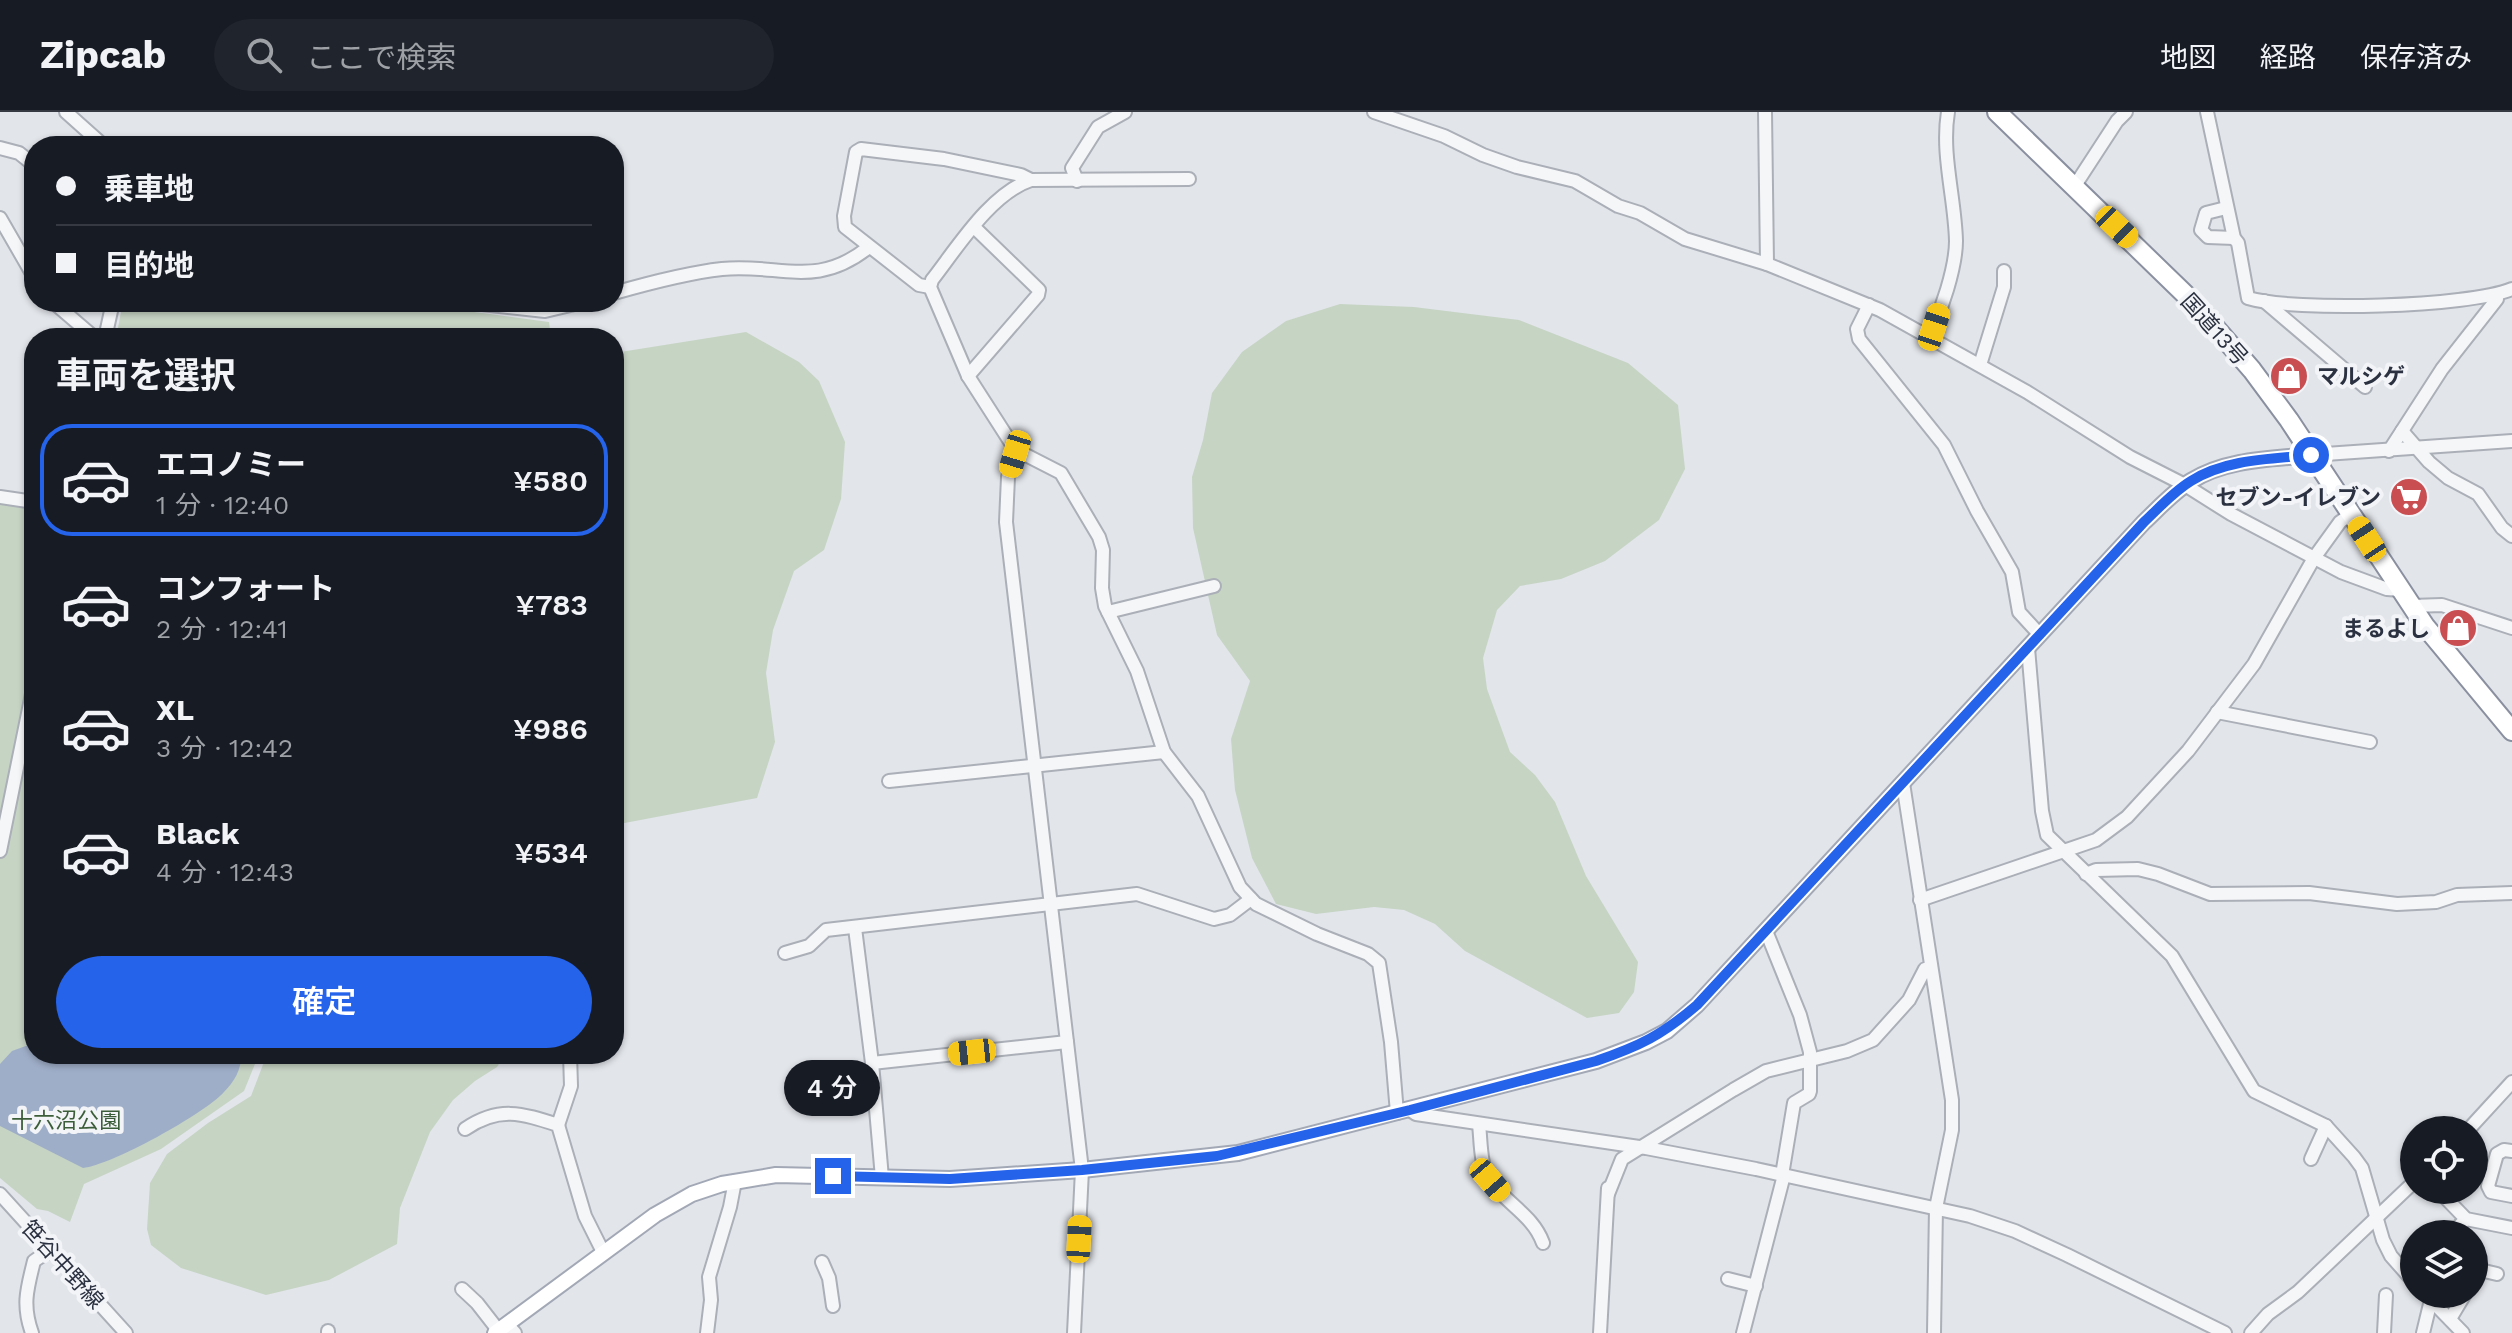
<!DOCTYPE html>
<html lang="ja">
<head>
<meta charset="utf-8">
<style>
  body { margin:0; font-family:"Work Sans","Noto Sans JP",sans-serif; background:#20242c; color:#f1f3f6; height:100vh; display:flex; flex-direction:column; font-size:30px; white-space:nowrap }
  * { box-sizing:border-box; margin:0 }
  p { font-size:26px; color:#9ea1a6 }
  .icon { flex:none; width:44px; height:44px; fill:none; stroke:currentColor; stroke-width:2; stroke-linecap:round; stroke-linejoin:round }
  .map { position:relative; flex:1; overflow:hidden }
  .drawer { position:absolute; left:24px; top:216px; width:600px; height:736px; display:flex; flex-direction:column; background:#171b24; border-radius:32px; box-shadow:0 2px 6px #0004 }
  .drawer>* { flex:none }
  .banner { position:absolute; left:24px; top:24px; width:600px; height:176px; border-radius:32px; box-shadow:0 2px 6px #0004; display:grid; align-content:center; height:176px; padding:0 32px; background:#171b24 }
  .tools { position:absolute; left:2400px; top:1004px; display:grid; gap:16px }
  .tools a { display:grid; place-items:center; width:88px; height:88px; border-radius:50%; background:#171b24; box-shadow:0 2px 6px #0004; font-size:40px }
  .end { position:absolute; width:36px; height:36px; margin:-18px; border:10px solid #2563eb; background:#fff; box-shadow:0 0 0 4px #fff }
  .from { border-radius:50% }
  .bubble { position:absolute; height:56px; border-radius:28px; background:#171b24; box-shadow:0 2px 6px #0004; font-size:26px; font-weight:600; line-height:56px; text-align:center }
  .car { position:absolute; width:24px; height:48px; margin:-24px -12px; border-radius:10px; box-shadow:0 0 6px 2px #0007; background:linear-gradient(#f5c518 24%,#345 0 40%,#f5c518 0 76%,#345 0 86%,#f5c518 0) }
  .banner b { display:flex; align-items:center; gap:28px; height:76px; font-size:30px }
  .banner b+b { border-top:2px solid #363941 }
  .banner i { width:20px; height:20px; background:#f1f3f6 }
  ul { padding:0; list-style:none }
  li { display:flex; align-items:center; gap:24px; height:112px; margin:0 16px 12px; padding:0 16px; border:4px solid transparent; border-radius:32px }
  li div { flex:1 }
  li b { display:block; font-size:30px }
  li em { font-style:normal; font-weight:600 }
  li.on { border-color:#2563eb }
  li>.icon { width:72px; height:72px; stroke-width:1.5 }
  h2 { padding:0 32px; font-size:36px; line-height:96px }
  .primary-button { display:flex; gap:16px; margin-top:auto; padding:16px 32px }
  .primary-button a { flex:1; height:92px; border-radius:48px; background:#2563eb; color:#fff; font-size:32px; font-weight:600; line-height:92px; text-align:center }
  header { display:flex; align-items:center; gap:48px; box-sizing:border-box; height:112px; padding:0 40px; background:#171b24; border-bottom:2px solid #363941 }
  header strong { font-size:38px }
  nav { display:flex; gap:44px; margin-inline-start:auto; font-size:28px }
  .search { width:560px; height:72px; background:#20242c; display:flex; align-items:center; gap:20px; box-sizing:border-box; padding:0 28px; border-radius:44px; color:#9ea1a6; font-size:30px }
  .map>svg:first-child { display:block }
  .green { fill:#c6d4c4 }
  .water { fill:#9faec8 }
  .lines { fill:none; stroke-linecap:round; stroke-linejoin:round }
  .minor-casing { stroke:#abafb7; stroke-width:16 }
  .major-casing { stroke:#a2a8b5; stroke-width:18 }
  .highway-casing { stroke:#8a90a0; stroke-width:22 }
  .minor { stroke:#f5f6f8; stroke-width:12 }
  .major { stroke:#fff; stroke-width:14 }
  .highway { stroke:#fff; stroke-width:18 }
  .route { stroke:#2563eb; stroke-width:10 }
  .labels { text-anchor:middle; stroke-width:8; stroke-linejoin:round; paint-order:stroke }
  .street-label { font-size:22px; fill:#2b3141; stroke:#f2f4f7 }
  .poi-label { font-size:22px; font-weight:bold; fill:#2b3141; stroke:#f2f4f7; text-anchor:end }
  .park-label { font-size:22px; fill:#3c5d39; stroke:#f2f4f7 }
</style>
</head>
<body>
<header>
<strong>Zipcab</strong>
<div class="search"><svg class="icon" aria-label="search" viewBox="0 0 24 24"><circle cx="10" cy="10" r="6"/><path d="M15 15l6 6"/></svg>ここで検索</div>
<nav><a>地図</a><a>経路</a><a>保存済み</a></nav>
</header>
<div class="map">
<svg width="2512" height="1221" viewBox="0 0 2512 1221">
  <rect width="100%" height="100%" fill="#e2e5ea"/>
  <!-- green -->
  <g class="green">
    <path d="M123,190H400L549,210L551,226H116Z"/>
    <path d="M1340,192L1414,195L1519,208L1628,251L1678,293L1685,357L1659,408L1605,449L1561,467L1520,474L1497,498L1483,546L1487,577L1510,640L1535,663L1555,690L1586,764L1638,850L1634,880L1619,901L1587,906L1465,839L1435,812L1404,798L1374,795L1316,802L1276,792L1252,746L1235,678L1231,627L1250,569L1217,523L1193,416L1192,365L1203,328L1212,281L1242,240L1286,209Z"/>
    <path d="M746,220L799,250L819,269L845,330L841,387L824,438L794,459L773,518L766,561L775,630L757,686L614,713V241Z"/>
    <path d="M0,392L34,398V942H259L244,979L161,1037L84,1072L70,1110L48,1099L37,1097L0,1066Z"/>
    <path d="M267,942H505L497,955L475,969L453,988L430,1020L400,1096L397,1132L329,1168L266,1183L181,1156L151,1133L147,1117L150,1071L167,1042L208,1011L251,984Z"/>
  </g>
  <!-- water -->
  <path class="water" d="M34,931V942H241C242,957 234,970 224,980C204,1002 112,1053 83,1056L0,1014V952L12,939Z"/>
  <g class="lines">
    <!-- minor casing -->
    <g class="minor-casing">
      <g id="minor">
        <path d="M66,0L104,34"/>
        <path d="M1374,0L1444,24L1483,43L1517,55L1575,69L1618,94L1640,101L1685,127L1767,152L1880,198L2027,280L2130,345L2185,373L2231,402L2341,460L2387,477L2401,478"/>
        <path d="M1765,0L1767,152"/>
        <path d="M2207,0L2234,126L2238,131L2248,186C2294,200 2468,195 2512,177"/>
        <path d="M0,36L19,41L34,53"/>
        <path d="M1189,67L1031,68C991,81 957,136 932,168L930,175L968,264L1011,331L1020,340L1061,361L1099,425L1103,438L1102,476L1105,494L1137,559L1164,640L1198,684L1240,775L1256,792L1317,822L1368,842L1379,851L1391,930L1397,1001"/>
        <path d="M1077,69L1072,56L1098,15L1125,0"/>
        <path d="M2074,75L2117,9L2126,0"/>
        <path d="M2226,96L2206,101L2201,118L2208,125L2234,126"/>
        <path d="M0,106L34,165"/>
        <path d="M930,175L919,173L845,115L844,104L856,40L861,37L944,47L1021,63L1031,68"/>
        <path d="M614,181C649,171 686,161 722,157C780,151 815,178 869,135"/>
        <path d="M2264,189L2365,275"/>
        <path d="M53,190L95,226"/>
        <path d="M464,190L545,199L583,190"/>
        <path d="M1869,193L1857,217L1859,227L1944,333L1977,399L2012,460L2019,500L2040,523"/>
        <path d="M1930,224C1941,199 1956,156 1956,129C1955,86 1941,42 1948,0"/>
        <path d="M105,226L113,190"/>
        <path d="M1980,253L2004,175V159"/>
        <path d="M968,264L1038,183L1039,178L974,115"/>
        <path d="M2402,319L2429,350L2448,366L2478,382L2502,416L2512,424"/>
        <path d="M1017,337L1008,365L1006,410L1082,1058L1074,1221"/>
        <path d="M2389,339L2442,257L2497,187V183"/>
        <path d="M2311,343L2512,329"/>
        <path d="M0,385L34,390"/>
        <path d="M2412,494L2442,493L2512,516"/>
        <path d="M1108,500L1214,474"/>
        <path d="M2028,536L2042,699L2047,723L2172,844L2254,979L2326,1014L2354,1045L2362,1056L2383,1128L2391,1144L2414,1170"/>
        <path d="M2217,600L2370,630"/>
        <path d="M889,669L1164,640"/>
        <path d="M1903,671L1952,988V1018L1936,1096L1934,1221"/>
        <path d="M0,739L34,572"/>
        <path d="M2086,762L2096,758L2138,757L2158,762L2210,782L2309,781L2397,792L2436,790L2457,783L2512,781"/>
        <path d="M1920,788L2096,728L2127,705L2188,639L2254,552L2314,446L2340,410L2351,402"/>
        <path d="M855,816L872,951L882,1066"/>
        <path d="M1766,819L1800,903L1810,940V979L1809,982L1794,991L1782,1063"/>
        <path d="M785,841L809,834L826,818L1137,782L1214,807L1230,803L1251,787"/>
        <path d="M872,951L1067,930"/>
        <path d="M1410,998L1416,1002L1646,1036L1756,1057L1970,1104L2015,1119L2067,1143L2225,1221"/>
        <path d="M1479,1012C1481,1030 1480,1054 1490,1068C1506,1092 1533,1103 1543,1131"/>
        <path d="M558,1013L571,974L570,942"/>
        <path d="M465,1017C499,994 521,1001 558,1013L585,1104L603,1140"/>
        <path d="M2468,1018L2512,970"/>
        <path d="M2512,1039L2504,1038L2497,1042L2488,1074L2491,1080L2512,1084"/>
        <path d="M2311,1047L2326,1014"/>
        <path d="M2438,1078L2466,1107L2512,1116"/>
        <path d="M0,1082L126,1221"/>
        <path d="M1608,1082L1622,1047L1733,978L1766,959L1847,939L1873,928L1909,888L1925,857L1930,856"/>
        <path d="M2451,1122L2466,1107"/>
        <path d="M822,1150L829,1166L833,1194"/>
        <path d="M2474,1164L2480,1158L2497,1162"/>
        <path d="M1728,1167L1756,1174"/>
        <path d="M462,1177L477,1191L498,1218"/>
        <path d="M2425,1182L2463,1221"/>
        <path d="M2450,1207L2465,1182"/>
        <path d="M507,1212L515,1221"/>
        <path d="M328,1219V1221"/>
        <path d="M32,1221C22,1193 27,1177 34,1149L50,1138"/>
        <path d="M707,1221L711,1188L709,1165L730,1095L735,1069"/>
        <path d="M1600,1221L1608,1076"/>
        <path d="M1743,1221L1784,1063"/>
        <path d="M2251,1221L2268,1202L2298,1180L2414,1070"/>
        <path d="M2384,1221L2386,1183"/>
        <path d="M2423,1221L2431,1188"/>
      </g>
    </g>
    <!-- major casing -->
    <g class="major-casing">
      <path id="major" d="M495,1221L655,1103L692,1082L722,1072L776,1063L950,1067L1082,1058L1238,1041L1596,949L1646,930L1667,919L1697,893L2144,410C2159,396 2173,380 2191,369C2226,347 2271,347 2311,343"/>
    </g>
    <!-- highway casing -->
    <g class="highway-casing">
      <path id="highway" d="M1997,0L2193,190L2252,258L2289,308L2425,514L2512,619"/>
    </g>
    <!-- minor -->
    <use href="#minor" class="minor"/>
    <!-- major -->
    <use href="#major" class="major"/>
    <!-- highway -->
    <use href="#highway" class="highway"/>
  </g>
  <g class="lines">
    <!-- route -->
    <path class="route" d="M833,1064L950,1067L1082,1058L1217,1044L1410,998L1596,949C1640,934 1662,923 1697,893L2144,410C2159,396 2173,380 2191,369C2226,347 2271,347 2311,343"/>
  </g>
  <!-- icons -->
  <defs>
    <g id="shop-disc" transform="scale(2)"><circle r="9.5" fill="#c94e52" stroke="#f2f4f7"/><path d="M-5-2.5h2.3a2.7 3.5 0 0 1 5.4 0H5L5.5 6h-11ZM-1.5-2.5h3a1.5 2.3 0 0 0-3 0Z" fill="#fff"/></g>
    <g id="supermarket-disc" transform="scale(2)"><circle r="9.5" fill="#c94e52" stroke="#f2f4f7"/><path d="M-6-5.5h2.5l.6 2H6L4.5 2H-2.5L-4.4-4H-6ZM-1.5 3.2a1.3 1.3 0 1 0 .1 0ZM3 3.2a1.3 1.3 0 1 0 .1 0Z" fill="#fff"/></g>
  </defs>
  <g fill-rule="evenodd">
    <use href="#shop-disc" x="2289" y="264"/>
    <use href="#supermarket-disc" x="2409" y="385"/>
    <use href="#shop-disc" x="2458" y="516"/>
  </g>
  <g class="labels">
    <!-- street labels -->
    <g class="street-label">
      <text transform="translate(2215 217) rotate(48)" y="8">国道13号</text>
      <text transform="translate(63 1152) rotate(48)" y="8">笹谷中野線</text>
    </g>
    <!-- poi labels -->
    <g class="poi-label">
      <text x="2317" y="272" text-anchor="start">マルシゲ</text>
      <text x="2381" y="393">セブン-イレブン</text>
      <text x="2430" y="524">まるよし</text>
    </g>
    <!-- park labels -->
    <g class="park-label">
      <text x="66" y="1016">十六沼公園</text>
    </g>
  </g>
</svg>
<div class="tools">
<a><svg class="icon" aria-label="locate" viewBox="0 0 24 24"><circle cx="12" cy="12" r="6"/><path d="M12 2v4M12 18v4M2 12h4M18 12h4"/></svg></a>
<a><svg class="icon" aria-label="layers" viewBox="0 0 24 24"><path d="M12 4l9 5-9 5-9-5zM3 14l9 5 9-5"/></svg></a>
</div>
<i class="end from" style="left:2311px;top:343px"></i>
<i class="end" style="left:833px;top:1064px"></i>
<div class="bubble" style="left:784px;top:948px;width:96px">4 分</div>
<i class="car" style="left:2117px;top:115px;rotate:134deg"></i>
<i class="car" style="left:1934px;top:215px;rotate:18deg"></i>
<i class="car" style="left:1015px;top:342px;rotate:197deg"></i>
<i class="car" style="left:2367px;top:427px;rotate:327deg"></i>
<i class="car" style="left:972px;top:940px;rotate:264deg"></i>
<i class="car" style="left:1490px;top:1068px;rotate:139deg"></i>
<i class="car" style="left:1079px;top:1127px;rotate:3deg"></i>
<div class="banner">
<b><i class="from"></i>乗車地</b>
<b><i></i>目的地</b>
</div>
<section class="drawer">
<h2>車両を選択</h2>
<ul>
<li class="on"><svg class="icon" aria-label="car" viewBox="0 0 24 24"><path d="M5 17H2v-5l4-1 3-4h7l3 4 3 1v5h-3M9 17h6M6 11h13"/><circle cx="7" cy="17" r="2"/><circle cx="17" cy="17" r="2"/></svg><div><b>エコノミー</b><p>1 分 · 12:40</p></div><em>¥580</em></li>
<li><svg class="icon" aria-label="car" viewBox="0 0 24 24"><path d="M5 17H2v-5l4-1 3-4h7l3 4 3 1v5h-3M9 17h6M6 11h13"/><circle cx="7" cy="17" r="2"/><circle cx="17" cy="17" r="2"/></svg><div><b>コンフォート</b><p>2 分 · 12:41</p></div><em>¥783</em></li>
<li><svg class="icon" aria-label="car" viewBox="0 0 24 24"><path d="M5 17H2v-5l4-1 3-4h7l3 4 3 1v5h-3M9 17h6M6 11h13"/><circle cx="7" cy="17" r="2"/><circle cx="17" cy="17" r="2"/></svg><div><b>XL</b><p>3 分 · 12:42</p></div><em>¥986</em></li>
<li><svg class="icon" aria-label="car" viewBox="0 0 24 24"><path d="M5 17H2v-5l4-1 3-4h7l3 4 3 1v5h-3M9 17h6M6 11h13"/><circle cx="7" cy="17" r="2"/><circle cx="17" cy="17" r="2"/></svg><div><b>Black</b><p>4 分 · 12:43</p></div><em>¥534</em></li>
</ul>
<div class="primary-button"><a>確定</a></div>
</section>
</div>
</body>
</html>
